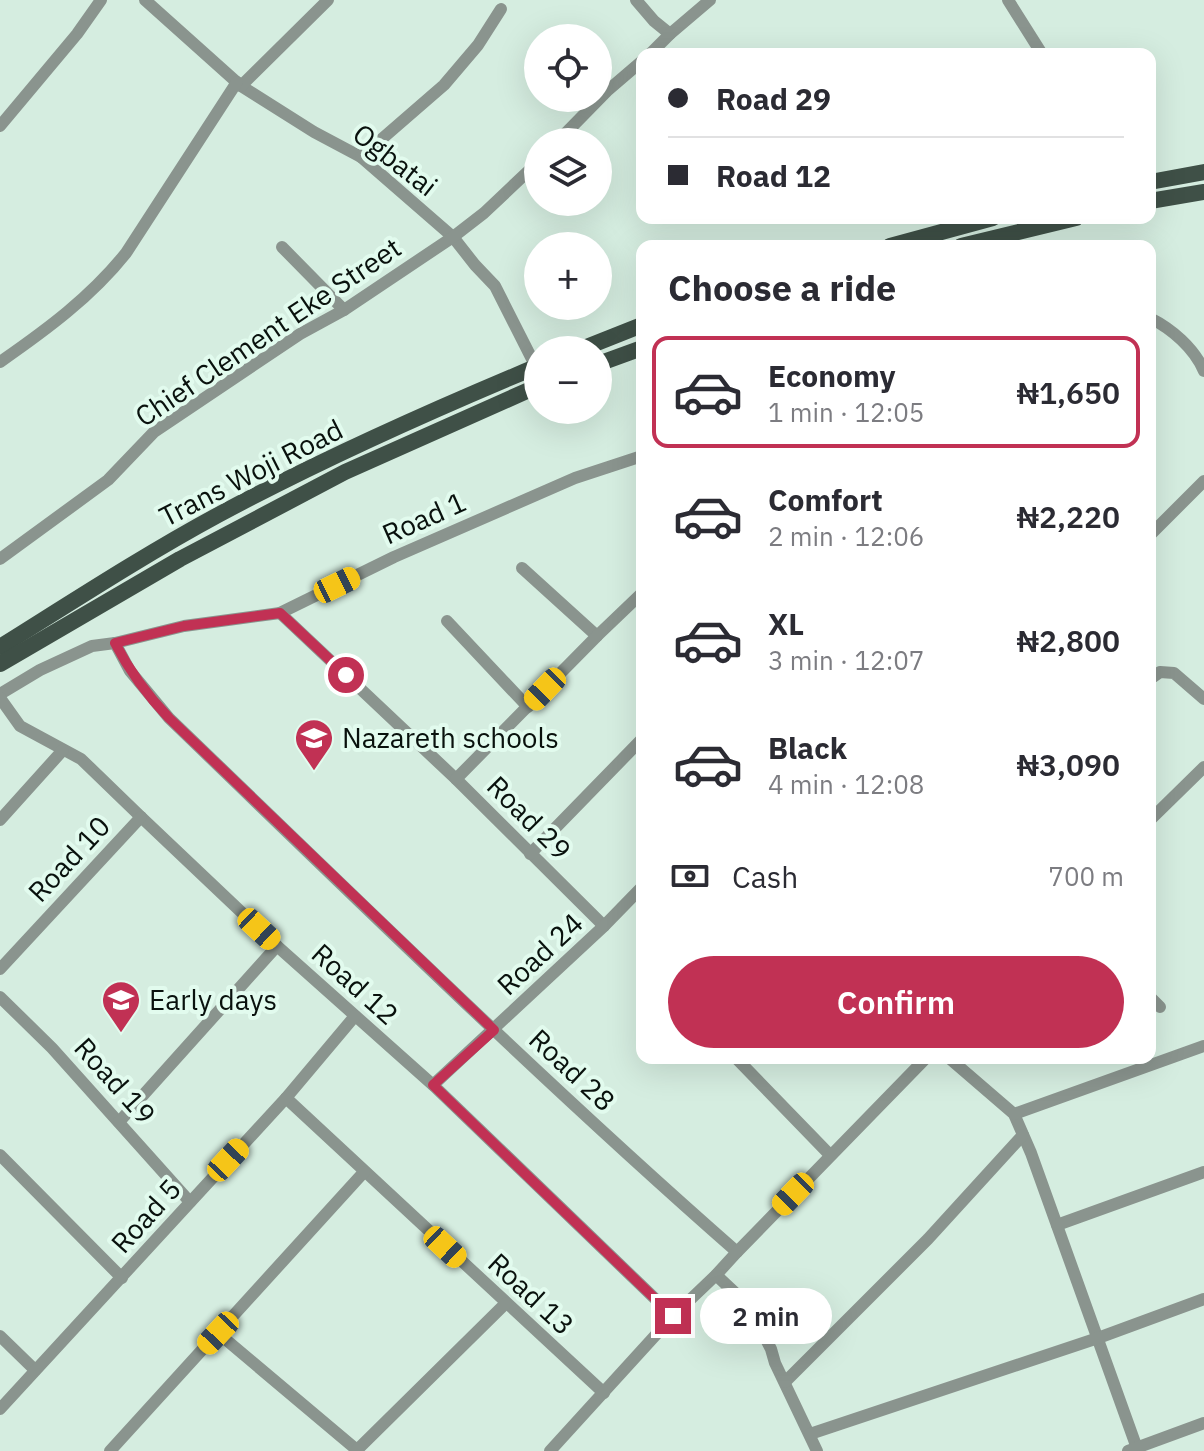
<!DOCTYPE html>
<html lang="en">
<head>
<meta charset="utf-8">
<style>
  body { margin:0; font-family:"IBM Plex Sans",sans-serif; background:#f7f7f7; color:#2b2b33; height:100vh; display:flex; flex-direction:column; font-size:30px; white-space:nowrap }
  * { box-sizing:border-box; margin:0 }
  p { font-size:26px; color:#7c7c81 }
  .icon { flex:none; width:44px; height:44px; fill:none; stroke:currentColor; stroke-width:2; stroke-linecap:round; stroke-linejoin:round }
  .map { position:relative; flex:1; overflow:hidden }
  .drawer { position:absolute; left:636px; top:240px; width:520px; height:824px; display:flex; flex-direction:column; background:#fff; border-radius:16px; box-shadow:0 8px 32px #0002 }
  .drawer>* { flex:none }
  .hud { position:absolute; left:636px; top:48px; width:520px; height:176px; border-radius:16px; box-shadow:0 8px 32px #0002; display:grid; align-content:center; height:176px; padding:0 32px; background:#fff }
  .tools { position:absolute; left:524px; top:24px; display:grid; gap:16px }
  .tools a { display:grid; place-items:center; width:88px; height:88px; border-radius:50%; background:#fff; box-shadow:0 8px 32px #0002; font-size:40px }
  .end { position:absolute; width:36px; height:36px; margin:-18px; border:10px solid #c13154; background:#fff; box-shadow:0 0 0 4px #fff }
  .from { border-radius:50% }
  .bubble { position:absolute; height:56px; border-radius:28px; background:#fff; box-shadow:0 8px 32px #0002; font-size:26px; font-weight:600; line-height:56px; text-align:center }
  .car { position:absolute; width:24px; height:48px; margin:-24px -12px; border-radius:10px; box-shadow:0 0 6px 2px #0007; background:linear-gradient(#f5c518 24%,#345 0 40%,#f5c518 0 76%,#345 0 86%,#f5c518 0) }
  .hud b { display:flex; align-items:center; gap:28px; height:76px; font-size:30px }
  .hud b+b { border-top:2px solid #e1e1e2 }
  .hud i { width:20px; height:20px; background:#2b2b33 }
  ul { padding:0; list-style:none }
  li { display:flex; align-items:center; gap:24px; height:112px; margin:0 16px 12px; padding:0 16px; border:4px solid transparent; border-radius:16px }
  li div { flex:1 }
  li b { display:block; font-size:30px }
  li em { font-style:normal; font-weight:600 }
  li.current { border-color:#c13154 }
  li>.icon { width:72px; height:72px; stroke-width:1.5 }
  h2 { padding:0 32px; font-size:36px; line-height:96px }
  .pay { display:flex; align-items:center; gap:20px; height:88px; padding:0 32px; font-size:30px }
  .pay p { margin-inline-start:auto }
  .action { display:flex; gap:16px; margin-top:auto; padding:16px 32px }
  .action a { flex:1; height:92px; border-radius:48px; background:#c13154; color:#fff; font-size:32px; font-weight:600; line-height:92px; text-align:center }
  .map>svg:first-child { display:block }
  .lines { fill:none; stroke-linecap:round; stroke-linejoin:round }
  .minor { stroke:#8a948e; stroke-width:12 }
  .major { stroke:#3f5047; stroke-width:16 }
  .route { stroke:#c13154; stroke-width:10 }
  .labels { text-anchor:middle; stroke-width:8; stroke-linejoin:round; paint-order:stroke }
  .street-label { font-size:28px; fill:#09110d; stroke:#e2fbee }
  .poi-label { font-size:28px; fill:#09110d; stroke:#e2fbee; text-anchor:start }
</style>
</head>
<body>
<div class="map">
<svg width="1204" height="1451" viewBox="0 0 1204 1451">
  <rect width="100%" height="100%" fill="#d5ede0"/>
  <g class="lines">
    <!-- minor -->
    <g class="minor">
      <path d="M145,0L241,86L314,132L361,157L453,237L475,265L495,286L536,367"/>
      <path d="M636,0L654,21L670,34"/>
      <path d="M1008,0L1042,54"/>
      <path d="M650,54L670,34L710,0"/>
      <path d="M241,86L328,0"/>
      <path d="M0,126L77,34L101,0"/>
      <path d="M557,142L607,91L642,61"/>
      <path d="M361,157L444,85L478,45L501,9"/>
      <path d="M282,247L344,310"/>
      <path d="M1150,318C1172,329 1194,348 1204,371"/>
      <path d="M0,362C46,330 91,297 126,253L237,82"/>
      <path d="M1150,535L1204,481"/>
      <path d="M0,559L108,480L154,432L300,334L344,310L453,237L484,213L538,162"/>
      <path d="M522,568L597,636"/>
      <path d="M280,613L456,779L604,926"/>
      <path d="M447,621L528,707"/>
      <path d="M115,643L130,671L169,718C356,898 541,1080 737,1252"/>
      <path d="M1150,679L1160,672L1174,673L1204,699"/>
      <path d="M0,694L40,670L92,646L115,643L184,626L280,613L394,557L575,478L642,456"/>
      <path d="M0,698L20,726L81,759L141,817L277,946L433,1085L673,1316"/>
      <path d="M456,779L597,636L642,593"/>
      <path d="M0,820L63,750"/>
      <path d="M1150,820L1204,767"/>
      <path d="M530,854L642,739"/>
      <path d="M0,969L141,817"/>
      <path d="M0,997L52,1048L190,1202"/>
      <path d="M1150,997L1160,1007"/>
      <path d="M736,1058L830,1155"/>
      <path d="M949,1058L1014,1114L1031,1153L1138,1451"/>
      <path d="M433,1085L604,926L642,887"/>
      <path d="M286,1098L604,1393"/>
      <path d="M1014,1114L1204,1046"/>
      <path d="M119,1122L277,946"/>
      <path d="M0,1155L122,1278"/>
      <path d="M1057,1225L1204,1172"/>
      <path d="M716,1275L748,1305L771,1349L775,1363L817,1451"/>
      <path d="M218,1333L357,1450"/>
      <path d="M0,1336L35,1370"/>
      <path d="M785,1382L928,1239L1023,1135"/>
      <path d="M0,1409L286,1098L355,1016"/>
      <path d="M810,1434L1098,1338L1204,1299"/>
      <path d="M110,1451L364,1172"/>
      <path d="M356,1451L506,1303"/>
      <path d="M550,1451L673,1316L716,1275L737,1252L926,1058"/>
      <path d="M1128,1451L1204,1423"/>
    </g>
    <!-- major -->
    <g class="major">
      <path d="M1150,182L1204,172"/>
      <path d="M1150,201L1204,192"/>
      <path d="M890,246L993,218"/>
      <path d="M961,246L1076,218"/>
      <path d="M579,350L642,325"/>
      <path d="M598,364L642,348"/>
      <path d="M0,647C72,602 144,555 218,515C322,459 430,411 538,366"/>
      <path d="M0,664L180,559L345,472L538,386"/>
    </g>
  </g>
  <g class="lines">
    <!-- route -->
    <path class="route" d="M346,675L280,613L184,626L115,643C130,672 146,694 169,718L494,1030L433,1085L673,1316"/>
  </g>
  <!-- icons -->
  <defs>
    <g id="school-pin" transform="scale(2)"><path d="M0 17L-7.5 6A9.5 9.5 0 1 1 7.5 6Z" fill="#c13154" stroke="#e2fbee"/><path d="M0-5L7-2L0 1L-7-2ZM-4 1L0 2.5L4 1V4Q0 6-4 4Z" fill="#fff"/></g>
  </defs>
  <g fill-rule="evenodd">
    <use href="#school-pin" x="314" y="738"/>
    <use href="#school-pin" x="121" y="1000"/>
  </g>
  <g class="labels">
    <!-- street labels -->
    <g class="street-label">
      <text transform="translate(395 160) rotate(38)" y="10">Ogbatai</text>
      <text transform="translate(268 332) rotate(-34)" y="10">Chief Clement Eke Street</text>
      <text transform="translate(251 473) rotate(-27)" y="10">Trans Woji Road</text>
      <text transform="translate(424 518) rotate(-24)" y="10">Road 1</text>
      <text transform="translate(529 818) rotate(45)" y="10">Road 29</text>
      <text transform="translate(69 859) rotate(-47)" y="10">Road 10</text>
      <text transform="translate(540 954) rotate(-43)" y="10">Road 24</text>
      <text transform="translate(355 984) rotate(42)" y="10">Road 12</text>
      <text transform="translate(572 1070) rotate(43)" y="10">Road 28</text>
      <text transform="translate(115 1081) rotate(48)" y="10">Road 19</text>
      <text transform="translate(146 1216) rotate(-48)" y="10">Road 5</text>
      <text transform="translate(531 1294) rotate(43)" y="10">Road 13</text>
    </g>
    <!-- poi labels -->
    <g class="poi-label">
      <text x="342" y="748">Nazareth schools</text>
      <text x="149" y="1010">Early days</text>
    </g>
  </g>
</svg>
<div class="tools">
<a><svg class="icon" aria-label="locate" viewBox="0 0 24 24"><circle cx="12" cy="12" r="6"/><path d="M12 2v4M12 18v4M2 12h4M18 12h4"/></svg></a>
<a><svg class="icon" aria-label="layers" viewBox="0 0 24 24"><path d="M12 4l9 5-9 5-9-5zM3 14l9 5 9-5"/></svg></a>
<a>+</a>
<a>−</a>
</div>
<i class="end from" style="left:346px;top:675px"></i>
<i class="end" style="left:673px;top:1316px"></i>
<div class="bubble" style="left:700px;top:1288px;width:132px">2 min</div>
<i class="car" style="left:337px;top:585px;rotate:64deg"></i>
<i class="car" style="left:545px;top:689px;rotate:224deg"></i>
<i class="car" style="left:259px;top:929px;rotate:133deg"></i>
<i class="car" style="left:228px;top:1160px;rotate:43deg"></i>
<i class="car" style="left:793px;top:1194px;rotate:224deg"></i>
<i class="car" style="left:445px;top:1247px;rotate:133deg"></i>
<i class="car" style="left:218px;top:1333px;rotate:223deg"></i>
<div class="hud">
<b><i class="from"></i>Road 29</b>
<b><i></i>Road 12</b>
</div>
<section class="drawer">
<h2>Choose a ride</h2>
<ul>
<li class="current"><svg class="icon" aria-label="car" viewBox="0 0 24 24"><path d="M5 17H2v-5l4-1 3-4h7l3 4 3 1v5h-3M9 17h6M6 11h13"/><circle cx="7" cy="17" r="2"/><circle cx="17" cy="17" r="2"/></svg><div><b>Economy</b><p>1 min · 12:05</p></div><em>₦1,650</em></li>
<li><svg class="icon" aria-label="car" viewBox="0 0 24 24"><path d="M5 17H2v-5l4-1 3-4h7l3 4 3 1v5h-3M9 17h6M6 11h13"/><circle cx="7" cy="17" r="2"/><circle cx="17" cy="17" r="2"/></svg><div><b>Comfort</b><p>2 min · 12:06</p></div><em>₦2,220</em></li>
<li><svg class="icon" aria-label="car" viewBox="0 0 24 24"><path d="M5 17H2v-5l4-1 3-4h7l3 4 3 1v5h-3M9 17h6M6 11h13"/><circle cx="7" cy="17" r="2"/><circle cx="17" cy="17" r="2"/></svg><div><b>XL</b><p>3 min · 12:07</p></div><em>₦2,800</em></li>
<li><svg class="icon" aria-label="car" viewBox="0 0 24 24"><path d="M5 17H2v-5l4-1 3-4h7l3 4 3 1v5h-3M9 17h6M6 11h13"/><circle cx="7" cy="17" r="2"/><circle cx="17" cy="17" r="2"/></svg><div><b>Black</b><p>4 min · 12:08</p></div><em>₦3,090</em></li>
</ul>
<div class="pay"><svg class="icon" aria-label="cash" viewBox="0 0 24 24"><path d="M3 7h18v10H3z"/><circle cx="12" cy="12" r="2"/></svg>Cash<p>700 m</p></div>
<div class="action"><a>Confirm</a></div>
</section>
</div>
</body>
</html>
